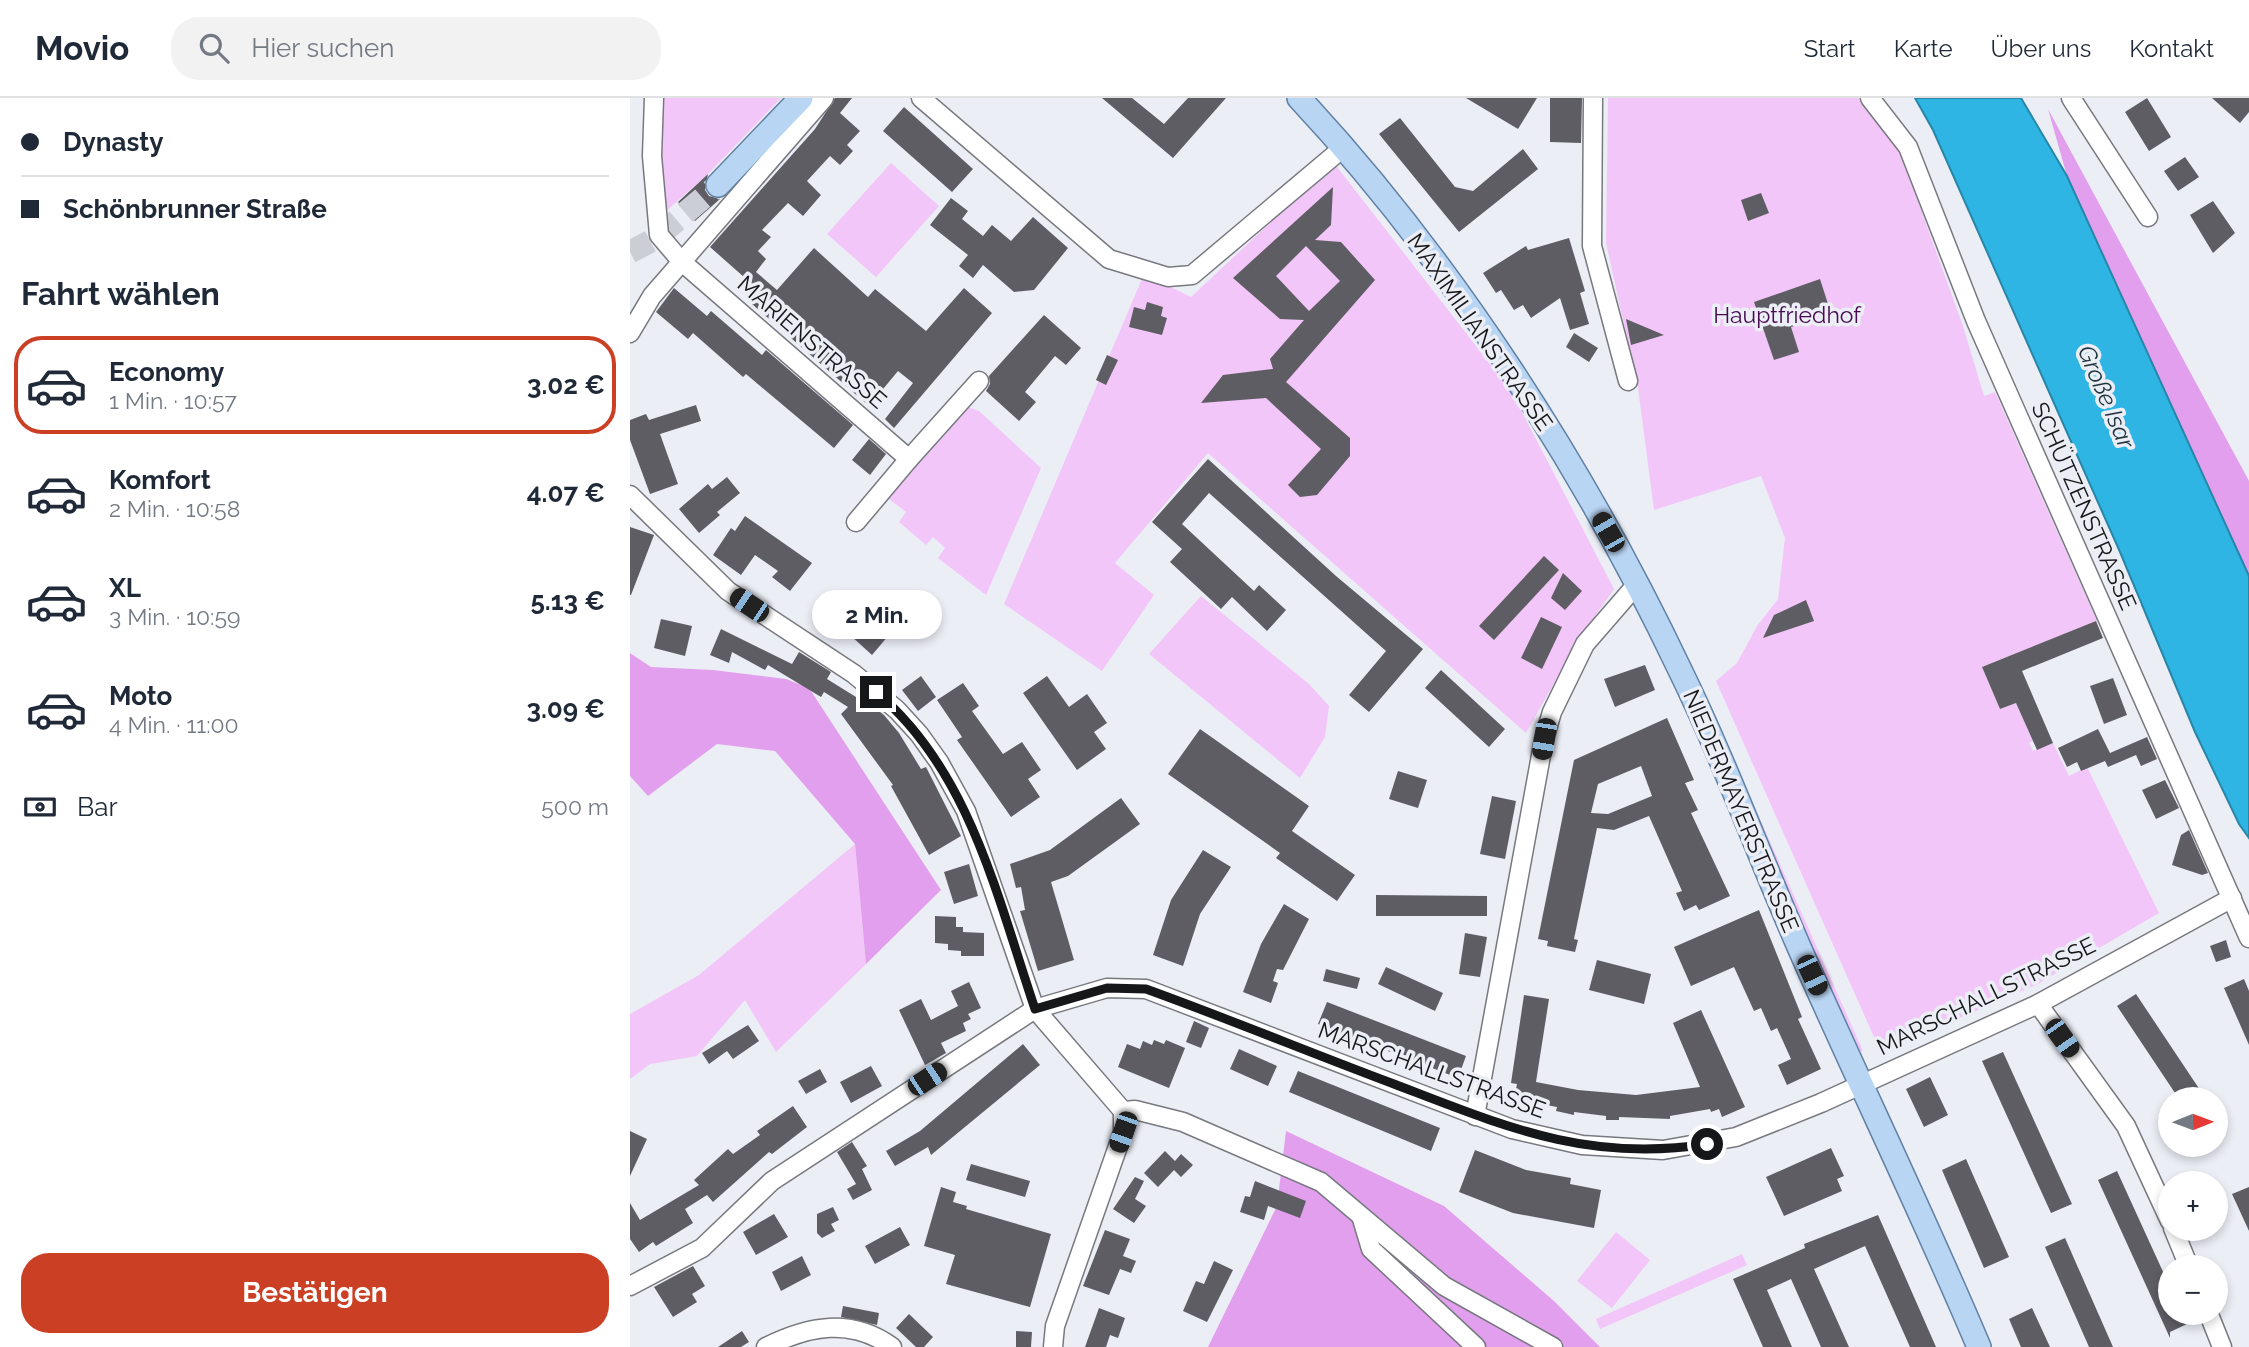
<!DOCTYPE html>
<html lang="de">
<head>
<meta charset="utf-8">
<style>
  body { margin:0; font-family:Raleway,sans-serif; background:#f2f2f3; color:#1f2937; height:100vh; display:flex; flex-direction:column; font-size:26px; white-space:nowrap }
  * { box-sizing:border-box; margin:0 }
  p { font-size:23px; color:#747a83 }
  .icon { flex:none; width:38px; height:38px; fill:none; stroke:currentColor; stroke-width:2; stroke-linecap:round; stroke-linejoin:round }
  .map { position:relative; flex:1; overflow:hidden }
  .drawer { display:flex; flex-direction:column; background:#fff; width:630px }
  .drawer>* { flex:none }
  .hud { display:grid; align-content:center; height:154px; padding:0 21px; background:#fff }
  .needle { width:46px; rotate:89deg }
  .tools { position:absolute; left:1528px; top:989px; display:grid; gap:14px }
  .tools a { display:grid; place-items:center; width:70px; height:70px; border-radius:50%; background:#fff; box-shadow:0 4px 10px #0003; font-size:35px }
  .end { position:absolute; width:32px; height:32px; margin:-16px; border:9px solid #161719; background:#fff; box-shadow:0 0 0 4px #fff }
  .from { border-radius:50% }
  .bubble { position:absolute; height:49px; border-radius:24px; background:#fff; box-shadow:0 4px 10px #0003; font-size:23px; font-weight:700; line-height:49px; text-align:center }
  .car { position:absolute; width:21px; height:42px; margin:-21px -10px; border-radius:9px; box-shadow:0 0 5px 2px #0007; background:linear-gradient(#222 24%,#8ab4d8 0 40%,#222 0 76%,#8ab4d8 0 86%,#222 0) }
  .hud b { display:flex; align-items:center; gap:24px; height:66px; font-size:26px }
  .hud b+b { border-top:2px solid #e0e1e3 }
  .hud i { width:18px; height:18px; background:#1f2937 }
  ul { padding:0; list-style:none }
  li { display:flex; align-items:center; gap:21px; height:98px; margin:0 14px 10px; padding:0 7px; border:4px solid transparent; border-radius:28px }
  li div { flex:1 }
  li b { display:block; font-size:26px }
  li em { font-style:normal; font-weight:700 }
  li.on { border-color:#cb4025 }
  li>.icon { width:63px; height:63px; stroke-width:1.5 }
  h2 { padding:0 21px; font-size:32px; line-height:84px }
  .pay { display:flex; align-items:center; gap:18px; height:77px; padding:0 21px; font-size:26px }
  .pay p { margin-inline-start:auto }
  .action { display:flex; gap:14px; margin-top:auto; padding:14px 21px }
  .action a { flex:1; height:80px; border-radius:28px; background:#cb4025; color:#fff; font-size:28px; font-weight:700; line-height:80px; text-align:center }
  header { display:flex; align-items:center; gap:42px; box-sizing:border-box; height:98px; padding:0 35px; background:#fff; border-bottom:2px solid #e0e1e3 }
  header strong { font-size:33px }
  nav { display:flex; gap:38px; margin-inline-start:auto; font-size:24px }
  .search { width:490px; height:63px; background:#f2f2f3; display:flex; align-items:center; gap:18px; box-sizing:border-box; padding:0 24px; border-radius:28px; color:#747a83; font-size:26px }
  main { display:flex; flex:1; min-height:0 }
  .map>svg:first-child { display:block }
  .green { fill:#f2c6f8 }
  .forest { fill:#e29fed }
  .water { fill:#2fb5e4; stroke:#2886a7; stroke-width:2 }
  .building { fill:#5f5d64; fill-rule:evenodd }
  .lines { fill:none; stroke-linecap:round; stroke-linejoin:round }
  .major-tunnel { stroke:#ccced5; stroke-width:23; stroke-dasharray:23 11; stroke-linecap:butt }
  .minor-casing { stroke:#77797f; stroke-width:21 }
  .major-casing { stroke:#6180a3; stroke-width:26 }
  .minor { stroke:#fff; stroke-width:18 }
  .major { stroke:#b8d5f4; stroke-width:23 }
  .route { stroke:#161719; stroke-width:9 }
  .labels { text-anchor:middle; stroke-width:7; stroke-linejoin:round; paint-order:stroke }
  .park-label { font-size:23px; fill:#480a52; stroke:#eceef6 }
  .street-label { font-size:23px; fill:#161719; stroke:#eceef6 }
  .water-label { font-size:24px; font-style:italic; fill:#1f353e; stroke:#eceef6 }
</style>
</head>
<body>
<header>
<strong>Movio</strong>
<div class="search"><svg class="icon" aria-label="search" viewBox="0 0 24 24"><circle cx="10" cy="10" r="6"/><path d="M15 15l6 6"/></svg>Hier suchen</div>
<nav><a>Start</a><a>Karte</a><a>Über uns</a><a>Kontakt</a></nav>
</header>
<main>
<section class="drawer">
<div class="hud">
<b><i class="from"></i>Dynasty</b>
<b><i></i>Schönbrunner Straße</b>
</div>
<h2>Fahrt wählen</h2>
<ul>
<li class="on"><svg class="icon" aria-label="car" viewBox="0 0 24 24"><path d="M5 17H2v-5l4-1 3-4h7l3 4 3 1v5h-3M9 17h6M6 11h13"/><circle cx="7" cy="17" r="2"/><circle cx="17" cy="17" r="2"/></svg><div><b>Economy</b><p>1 Min. · 10:57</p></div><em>3.02 €</em></li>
<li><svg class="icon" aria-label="car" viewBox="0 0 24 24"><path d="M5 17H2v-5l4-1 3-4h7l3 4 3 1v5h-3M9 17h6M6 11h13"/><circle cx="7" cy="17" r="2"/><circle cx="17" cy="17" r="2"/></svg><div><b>Komfort</b><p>2 Min. · 10:58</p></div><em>4.07 €</em></li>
<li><svg class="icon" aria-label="car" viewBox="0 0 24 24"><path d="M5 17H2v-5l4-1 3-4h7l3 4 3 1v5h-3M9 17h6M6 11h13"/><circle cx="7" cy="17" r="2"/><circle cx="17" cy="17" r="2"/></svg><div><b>XL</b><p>3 Min. · 10:59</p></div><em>5.13 €</em></li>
<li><svg class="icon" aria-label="car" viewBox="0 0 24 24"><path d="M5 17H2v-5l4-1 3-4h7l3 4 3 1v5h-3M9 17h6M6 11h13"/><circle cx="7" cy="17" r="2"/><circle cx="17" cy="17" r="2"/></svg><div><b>Moto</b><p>4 Min. · 11:00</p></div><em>3.09 €</em></li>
</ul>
<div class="pay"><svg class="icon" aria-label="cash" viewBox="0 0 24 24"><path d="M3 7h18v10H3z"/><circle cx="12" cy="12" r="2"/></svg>Bar<p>500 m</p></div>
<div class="action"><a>Bestätigen</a></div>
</section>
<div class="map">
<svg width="1619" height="1249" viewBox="0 0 1619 1249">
  <rect width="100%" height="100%" fill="#eceef6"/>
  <!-- green -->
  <g class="green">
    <path d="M28,0H151L78,76L34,115L25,58Z"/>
    <path d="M978,0H1228L1268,48L1333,228L1354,298L1365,294L1467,523L1352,569L1370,611L1386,605L1403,643L1399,645L1403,653L1423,645L1439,678L1457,669L1529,815L1406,887L1260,950L1248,948L1086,583L1107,565L1127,528L1148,501L1155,440L1131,378L1024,412L1008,290L976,145Z"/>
    <path d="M261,65L309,108L246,179L197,136Z"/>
    <path d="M704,65L881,293L984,491L949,541L896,635L578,355L485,465L524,497L472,573L374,506L514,176L561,199Z"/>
    <path d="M335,308L349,313L411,370L356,497L308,460L315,450L303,439L296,447L269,424L276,414L255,398Z"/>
    <path d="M571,498L679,586L699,608L695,639L670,680L519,556Z"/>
    <path d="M1065,575L1233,953H1230L1214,922L1079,617L1062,576Z"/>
    <path d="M225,746L236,866L146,954L115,902L67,958L20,966L0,981V916L69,877Z"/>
    <path d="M986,1134L1020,1162L982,1210L947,1183Z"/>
    <path d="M1112,1156L1117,1167L970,1231L966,1221Z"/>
  </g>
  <!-- forest -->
  <g class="forest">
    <path d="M1418,11L1619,383V478L1437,78Z"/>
    <path d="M0,555L21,569L83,572L156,581L179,590L311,792L236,866L225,746L145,653L87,646L18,698L0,678Z"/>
    <path d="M656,1033L814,1108L924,1203L970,1249H578L647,1108Z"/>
  </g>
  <!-- water -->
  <path class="water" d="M1285,0H1391L1437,78L1619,478V740L1609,726L1565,634L1490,454L1303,32Z"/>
  <!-- building -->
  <g class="building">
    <path d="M205,0H222L210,15L230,33L217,47L223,53L210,67L200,58L177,83L191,97L173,118L158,105L132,132L141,139L128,153L136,161L126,174L147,192L184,150L238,199L245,191L296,233L334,190L362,215L264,330L255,321L283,285L268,273L239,308L122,206L132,195L80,149L185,31Z"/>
    <path d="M472,0H502L534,26L558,0H596L543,60Z"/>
    <path d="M836,0H907L888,31Z"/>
    <path d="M920,0H952L951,45L920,44Z"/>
    <path d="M1517,0L1541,39L1519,53L1495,14Z"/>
    <path d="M1582,0H1619V14L1610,25Z"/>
    <path d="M274,9L343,71L322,94L253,33Z"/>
    <path d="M770,20L825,89L843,93L893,51L908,71L829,134L749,36Z"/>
    <path d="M1555,59L1569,79L1548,93L1534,73Z"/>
    <path d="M78,76L75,92L79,98L90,101L65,123L48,104Z"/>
    <path d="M703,89L701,127L685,142L711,144L745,182L656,284L720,340V358L687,397L670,399L658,387L691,351L636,300L571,305L593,277L643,271L640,261L674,222L650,221L603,180ZM676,148L710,183L679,213L646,178Z"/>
    <path d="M1131,95L1139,115L1118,123L1111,102Z"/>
    <path d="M321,100L338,113L332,121L353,138L362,127L381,143L403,119L438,150L404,192L384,194L353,167L343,180L329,168L338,157L300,127Z"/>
    <path d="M1583,103L1605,135L1583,155L1560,117Z"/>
    <path d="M939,140L955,193L950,195L959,226L940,232L930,200L901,220L893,207L884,212L871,192L866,195L853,175L896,148L898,152Z"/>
    <path d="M1190,181L1199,209L1175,217L1178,224L1161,229L1169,254L1144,262L1124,204Z"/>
    <path d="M44,190L77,218L81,213L132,257L136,252L223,327L204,350L116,276L113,279L63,235L58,241L26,214Z"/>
    <path d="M517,204L533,209L531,218L537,220L532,237L499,229L504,209L515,212Z"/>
    <path d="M414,217L451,250L436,267L425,258L395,294L406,304L389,323L356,293L360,286L359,278Z"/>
    <path d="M996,221L1034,237L1001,247Z"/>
    <path d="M944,235L968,250L959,264L936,249Z"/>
    <path d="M477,257L488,262L476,287L466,282Z"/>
    <path d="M66,307L71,323L30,336L48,386L20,396L0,342V322L16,316L19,322Z"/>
    <path d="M239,341L256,356L240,377L222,362Z"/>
    <path d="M578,361L706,478L793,551L739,614L719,597L756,553L579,395L552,426L624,493L629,487L656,512L637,533L602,499L591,511L540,464L552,451L522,424Z"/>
    <path d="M97,379L110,395L87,414L90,417L69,435L49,411L78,386L82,391Z"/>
    <path d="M115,418L182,465L160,493L142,479L148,473L125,457L111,477L83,457L101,430L105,433Z"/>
    <path d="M0,429L24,437L1,497H0Z"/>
    <path d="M914,458L929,472L864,542L849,528Z"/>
    <path d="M933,475L952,493L935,512L921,500Z"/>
    <path d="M258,492L281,511L242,557L220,537Z"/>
    <path d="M1176,502L1184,523L1133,540L1144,517Z"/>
    <path d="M911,519L932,529L912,571L891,560Z"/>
    <path d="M31,521L62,528L55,558L24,550Z"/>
    <path d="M1466,523L1473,540L1392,573L1423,645L1407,652L1386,605L1370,611L1352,569Z"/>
    <path d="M91,531L162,566L169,554L201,574L197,581L226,599L228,597L254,617L269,635L291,671L296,669L331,738L299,757L261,688L263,687L211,616L218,609L194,594L191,599L138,567L135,572L102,554L99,565L80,557Z"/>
    <path d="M1015,567L1025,592L985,609L974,581Z"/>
    <path d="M811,572L875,631L859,649L795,590Z"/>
    <path d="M291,578L306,599L288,613L272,592Z"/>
    <path d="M417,578L439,609L457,596L477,625L464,634L476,651L447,672L393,595Z"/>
    <path d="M1483,580L1497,617L1474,626L1460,588Z"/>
    <path d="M333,585L349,608L342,613L373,656L392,644L411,672L398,681L410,699L381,719L327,642L332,639L307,602Z"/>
    <path d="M1037,620L1064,682L1055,685L1068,712L1061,715L1100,798L1069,812L1066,807L1054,813L1046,795L1052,793L1019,718L984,732L967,730L944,841L948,842L945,854L917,848L918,843L908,841L944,662ZM1011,668L1022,698L978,716L961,715L968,686Z"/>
    <path d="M570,631L679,708L662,733L725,777L707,803L646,760L650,755L538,676Z"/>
    <path d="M1468,631L1480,655L1517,639L1527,661L1511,668L1506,657L1478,669L1475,663L1451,673L1447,664L1437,669L1428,650Z"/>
    <path d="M768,673L797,682L788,710L759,701Z"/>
    <path d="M1535,682L1549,710L1526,721L1512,692Z"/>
    <path d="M862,698L886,703L875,761L850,756Z"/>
    <path d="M491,700L510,726L438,778L421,784L444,862L408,873L390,813L395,812L391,789L386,790L380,766L420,752Z"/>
    <path d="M1559,732L1578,775L1572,777L1542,767L1551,737Z"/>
    <path d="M573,752L601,769L570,816L553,868L523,857L541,802Z"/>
    <path d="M339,766L348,798L324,806L314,774Z"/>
    <path d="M746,797L857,798V818H746Z"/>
    <path d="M654,806L679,821L653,872L647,871L643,883L648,885L641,905L613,894L631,846Z"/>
    <path d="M1129,812L1172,919L1168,921L1191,971L1157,987L1148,967L1161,961L1147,930L1141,933L1131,910L1124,913L1104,869L1061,888L1044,849Z"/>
    <path d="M305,818L326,819V829H333V834L354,835V858H331V853L318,852V846L305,845Z"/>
    <path d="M835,835L857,839L850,879L829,876Z"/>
    <path d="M1596,842L1601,859L1586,864L1580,848Z"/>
    <path d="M967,862L1021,876L1014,906L959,892Z"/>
    <path d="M756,869L813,895L805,913L748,886Z"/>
    <path d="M696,871L730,880L727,891L693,883Z"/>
    <path d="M1614,881L1619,893V947L1594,890Z"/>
    <path d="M339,884L351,910L338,916L341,921L333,925L336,933L311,945L316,955L295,967L269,912L291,901L301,922L328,908L321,893Z"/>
    <path d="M1506,896L1576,1001H1549L1487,908Z"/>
    <path d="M894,897L919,901L906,984L948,992L1006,997L1070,989L1043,925L1071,912L1115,1009L1092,1019L1089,1011L1081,1014L1080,1011L1040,1018V1021L989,1019V1022H976V1018L944,1014V1017L926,1013L927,1009L884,1001L887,986L881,985Z"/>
    <path d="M697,904L836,958L828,980L688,926Z"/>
    <path d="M564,923L579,930L571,950L556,944Z"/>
    <path d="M118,927L129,943L103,961L97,953L79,966L72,955Z"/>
    <path d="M524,942L534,946L536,942L555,950L539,990L488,969L497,946L510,951L513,943L522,947Z"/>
    <path d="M393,946L410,967L301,1057L298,1049L265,1068L256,1053L290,1033Z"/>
    <path d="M609,951L647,968L638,988L600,971Z"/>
    <path d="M1373,954L1442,1106L1421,1115L1352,963Z"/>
    <path d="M241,968L252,988L221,1005L210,984Z"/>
    <path d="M190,971L197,984L176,996L168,983Z"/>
    <path d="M668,973L810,1030L801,1053L659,994Z"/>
    <path d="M1300,979L1318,1017L1294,1029L1276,991Z"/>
    <path d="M163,1008L177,1029L142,1056L139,1054L83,1104L77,1097L55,1111L63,1125L26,1148L23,1144L9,1154L0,1141V1105L10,1122L69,1087L64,1082L98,1051L103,1056L130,1037L127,1033Z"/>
    <path d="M0,1033L17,1041L0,1078Z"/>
    <path d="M222,1044L237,1068L232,1071L242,1092L223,1102L217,1091L226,1086L207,1054Z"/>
    <path d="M1201,1050L1214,1078L1207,1081L1212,1093L1154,1118L1136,1079Z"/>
    <path d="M845,1052L896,1072L941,1080L940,1086L971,1092L964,1130L883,1115L829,1094Z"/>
    <path d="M535,1053L545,1063L551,1056L563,1067L551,1079L544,1072L528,1089L514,1075Z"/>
    <path d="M1336,1061L1379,1159L1354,1170L1312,1072Z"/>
    <path d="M341,1066L400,1083L395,1099L336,1082Z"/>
    <path d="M1487,1073L1540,1189V1214H1552L1557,1226L1540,1234V1240L1468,1082Z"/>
    <path d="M505,1079L514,1083L505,1101L516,1108L504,1125L483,1111Z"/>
    <path d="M625,1083L676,1103L670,1120L638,1108L634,1122L610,1114L615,1098L620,1099Z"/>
    <path d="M311,1089L326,1094L323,1104L337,1108L336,1111L421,1136L400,1209L316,1186L325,1157L294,1148Z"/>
    <path d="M1619,1089V1133L1602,1096Z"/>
    <path d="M203,1109L209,1122L201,1126L205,1133L192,1140L187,1135V1116Z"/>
    <path d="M144,1116L158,1139L126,1157L113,1134Z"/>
    <path d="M1248,1117L1306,1249H1280L1235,1148L1184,1171L1219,1249H1191L1161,1181L1137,1192L1162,1249H1133L1103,1181L1175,1150L1174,1146Z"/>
    <path d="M270,1129L280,1147L245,1166L235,1148Z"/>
    <path d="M475,1132L500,1141L493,1158L506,1163L501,1175L490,1171L479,1197L453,1188Z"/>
    <path d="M1435,1140L1483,1249H1459L1415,1149Z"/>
    <path d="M172,1158L181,1177L151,1193L142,1174Z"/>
    <path d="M584,1163L603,1172L577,1224L553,1213L566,1183L574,1186Z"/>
    <path d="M63,1168L75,1188L62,1196L67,1204L43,1219L24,1189Z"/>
    <path d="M213,1208L249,1215L247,1227L211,1219Z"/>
    <path d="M469,1210L495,1220L488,1240L480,1237L476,1249H455Z"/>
    <path d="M1402,1210L1420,1249H1391L1379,1221Z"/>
    <path d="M279,1216L303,1239L294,1249H286L266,1230Z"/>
    <path d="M112,1233L119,1244L111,1249H88Z"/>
    <path d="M386,1233L402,1234L401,1249H386Z"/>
  </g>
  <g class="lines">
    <!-- major-tunnel -->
    <path class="major-tunnel" d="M0,154L25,141L88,87"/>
    <!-- minor casing -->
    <g class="minor-casing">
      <g id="minor">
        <path d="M24,0L22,58L29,137L52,164L279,361L349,283"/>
        <path d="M291,0L479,161L538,179L562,177L714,49"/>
        <path d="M963,0L962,148L998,283"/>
        <path d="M1240,0L1278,49L1346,223L1619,840"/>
        <path d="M1441,0L1518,119"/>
        <path d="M0,235L22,198L194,0"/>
        <path d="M0,397L98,493L224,576L267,612L289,636L309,664L336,713L405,911L493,1013"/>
        <path d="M226,424L279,361"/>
        <path d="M1408,906L1496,1028L1540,1123"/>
        <path d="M493,1013L505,1012L553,1024L691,1084L814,1188L923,1249"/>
        <path d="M845,1018L914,641L922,614L955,546L1007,486"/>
        <path d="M732,1121L741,1151L846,1249"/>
        <path d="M1543,1130L1559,1169"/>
        <path d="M0,1188L72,1150L142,1083L405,911L477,890L516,891L882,1031L952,1047L1033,1052L1106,1039L1191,1005L1408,906L1602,800"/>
        <path d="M1578,1214L1592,1249"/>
        <path d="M136,1249C178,1228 221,1219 262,1249"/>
        <path d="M423,1249L425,1228L493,1034V1013"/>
      </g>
    </g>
    <!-- major casing -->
    <g class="major-casing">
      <g id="major">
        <path d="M669,0C822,164 954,370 1050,572C1094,662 1129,757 1169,849C1228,983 1292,1114 1349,1249"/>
        <path d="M88,87L171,0"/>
      </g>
    </g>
    <!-- minor -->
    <use href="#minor" class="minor"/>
    <!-- major -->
    <use href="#major" class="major"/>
  </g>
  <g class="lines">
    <!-- route -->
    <path class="route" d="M246,594C340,673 367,799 405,911L477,890L516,891C599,921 681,955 764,986C874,1028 957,1065 1077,1046"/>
  </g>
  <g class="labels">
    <!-- park labels -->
    <g class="park-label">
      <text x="1157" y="225">Hauptfriedhof</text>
    </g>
    <!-- street labels -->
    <g class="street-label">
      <text transform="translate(850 234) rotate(55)" y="8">MAXIMILIANSTRASSE</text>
      <text transform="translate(182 244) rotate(41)" y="8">MARIENSTRASSE</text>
      <text transform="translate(1454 408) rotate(66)" y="8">SCHÜTZENSTRASSE</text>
      <text transform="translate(1111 713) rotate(67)" y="8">NIEDERMAYERSTRASSE</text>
      <text transform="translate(1356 898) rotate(-26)" y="8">MARSCHALLSTRASSE</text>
      <text transform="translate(802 972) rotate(20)" y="8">MARSCHALLSTRASSE</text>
    </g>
    <!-- water labels -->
    <g class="water-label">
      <text transform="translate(1476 299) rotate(67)" y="8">Große Isar</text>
    </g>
  </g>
</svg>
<div class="tools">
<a><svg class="needle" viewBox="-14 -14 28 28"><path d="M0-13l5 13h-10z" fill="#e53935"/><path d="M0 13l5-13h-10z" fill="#747a83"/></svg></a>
<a>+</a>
<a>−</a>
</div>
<i class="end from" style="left:1077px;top:1046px"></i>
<i class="end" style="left:246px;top:594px"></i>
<div class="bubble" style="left:182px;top:492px;width:130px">2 Min.</div>
<i class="car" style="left:978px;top:434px;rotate:330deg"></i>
<i class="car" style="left:119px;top:507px;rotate:304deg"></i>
<i class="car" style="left:914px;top:641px;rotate:189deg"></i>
<i class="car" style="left:1182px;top:877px;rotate:155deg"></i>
<i class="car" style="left:1432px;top:940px;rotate:145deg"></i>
<i class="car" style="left:297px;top:981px;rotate:57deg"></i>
<i class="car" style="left:493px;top:1034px;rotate:199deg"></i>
</div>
</main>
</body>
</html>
